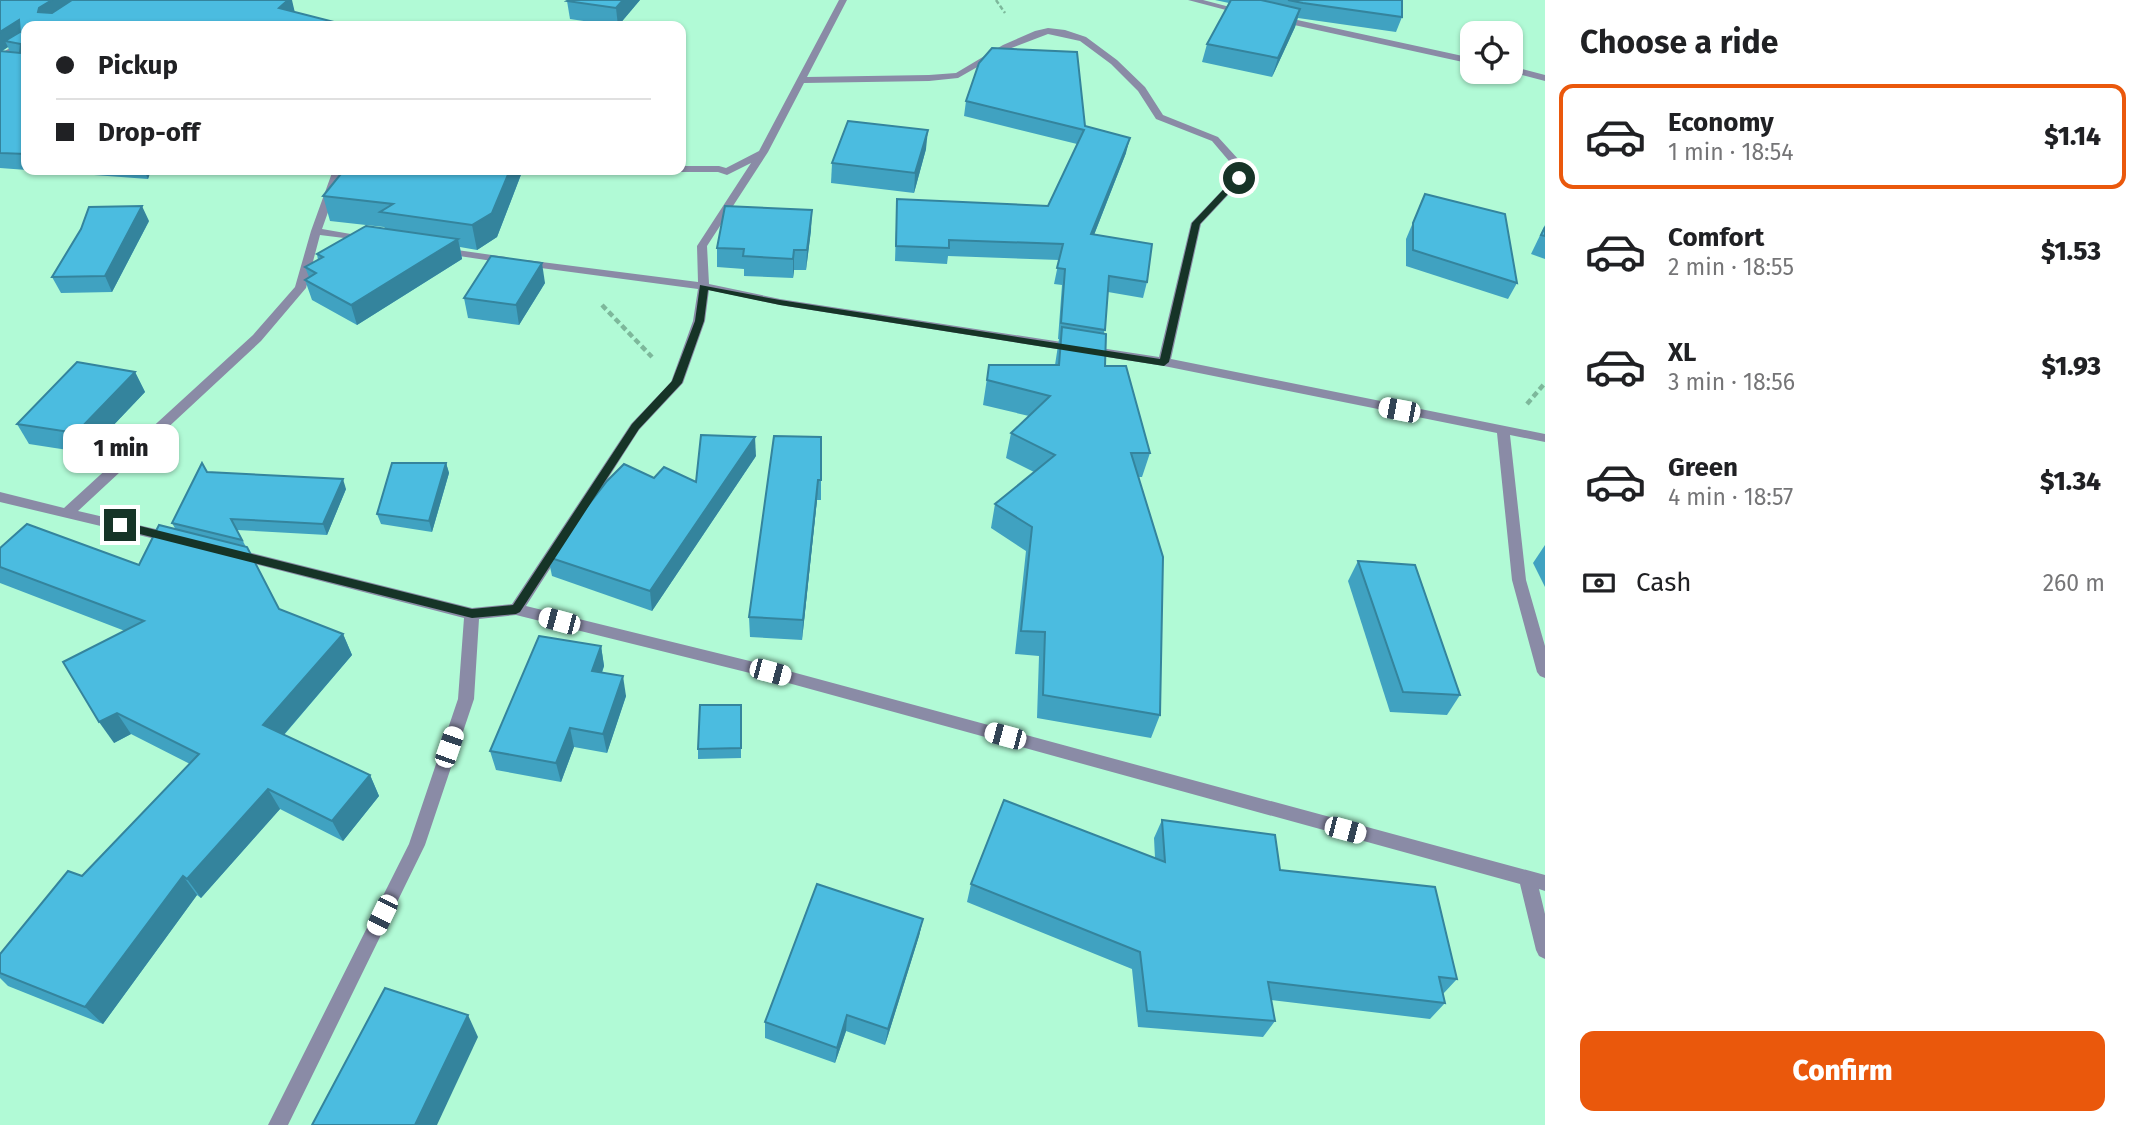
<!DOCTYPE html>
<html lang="en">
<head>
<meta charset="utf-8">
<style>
  body { margin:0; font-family:"Fira Sans",sans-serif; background:#f6f6f6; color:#202124; height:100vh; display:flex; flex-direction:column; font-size:26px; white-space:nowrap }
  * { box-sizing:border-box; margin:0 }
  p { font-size:23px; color:#757577 }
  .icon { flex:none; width:38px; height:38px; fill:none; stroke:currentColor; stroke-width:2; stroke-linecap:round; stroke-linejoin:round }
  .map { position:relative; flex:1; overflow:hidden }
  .sheet { display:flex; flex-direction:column; background:#fff; width:595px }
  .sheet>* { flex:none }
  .hud { position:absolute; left:21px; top:21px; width:665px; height:154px; border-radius:14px; box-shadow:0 2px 5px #0004; display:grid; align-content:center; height:154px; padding:0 35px; background:#fff }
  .fabs { position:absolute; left:1460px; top:21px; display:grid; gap:14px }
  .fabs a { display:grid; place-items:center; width:63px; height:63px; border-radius:14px; background:#fff; box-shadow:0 2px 5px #0004; font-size:35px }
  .end { position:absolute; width:32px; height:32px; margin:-16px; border:9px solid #163427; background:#fff; box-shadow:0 0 0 4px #fff }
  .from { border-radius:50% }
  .bubble { position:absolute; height:49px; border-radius:14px; background:#fff; box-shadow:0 2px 5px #0004; font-size:23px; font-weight:800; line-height:49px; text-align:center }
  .car { position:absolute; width:21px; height:42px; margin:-21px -10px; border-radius:9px; box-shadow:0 0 5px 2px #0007; background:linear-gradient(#fff 24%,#345 0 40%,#fff 0 76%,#345 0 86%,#fff 0) }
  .hud b { display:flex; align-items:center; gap:24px; height:66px; font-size:26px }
  .hud b+b { border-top:2px solid #e0e0e0 }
  .hud i { width:18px; height:18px; background:#202124 }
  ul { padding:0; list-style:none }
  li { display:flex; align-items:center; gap:21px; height:105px; margin:0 14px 10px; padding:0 21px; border:4px solid transparent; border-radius:14px }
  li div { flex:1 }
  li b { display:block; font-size:26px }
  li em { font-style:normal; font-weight:800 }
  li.on { border-color:#ea580c }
  li>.icon { width:63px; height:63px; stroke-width:1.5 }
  h2 { padding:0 35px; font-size:32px; line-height:84px }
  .pay { display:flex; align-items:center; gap:18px; height:77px; padding:0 35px; font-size:26px }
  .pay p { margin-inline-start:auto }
  .action { display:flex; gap:14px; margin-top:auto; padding:14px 35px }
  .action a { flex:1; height:80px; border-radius:14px; background:#ea580c; color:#fff; font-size:28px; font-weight:800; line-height:80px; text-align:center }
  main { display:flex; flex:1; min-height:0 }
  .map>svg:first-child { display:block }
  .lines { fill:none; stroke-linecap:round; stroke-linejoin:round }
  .path-far1 { stroke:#7db89b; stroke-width:2.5; stroke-dasharray:4.5 2.5; stroke-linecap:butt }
  .path { stroke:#7db89b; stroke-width:4.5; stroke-dasharray:6 3.5; stroke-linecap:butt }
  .street { fill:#8a8ba6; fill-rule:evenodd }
  .wall { fill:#40a2c1; fill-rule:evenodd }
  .shaded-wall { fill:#34849d }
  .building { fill:#4bbce0; stroke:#34849d; stroke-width:2 }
  .route { fill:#163427 }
</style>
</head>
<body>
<main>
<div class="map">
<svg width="1545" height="1125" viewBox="0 0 1545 1125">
  <rect width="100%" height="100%" fill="#b1fad6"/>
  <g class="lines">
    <!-- path-far1 -->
    <path class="path-far1" d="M996,0L1005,13"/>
    <!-- path -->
    <g class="path">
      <path d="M602,305L652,357"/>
      <path d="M1527,404L1545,383"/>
    </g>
    <!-- street -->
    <g class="street">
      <path d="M839,0H847L807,77L929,75L956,73L1003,45L1035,31L1048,28L1065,30L1086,37L1117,60L1145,87L1163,115L1218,137L1239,160L1244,178L1201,224L1171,359L1545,434V442L1510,435L1526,580L1545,646V678L1540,676L1537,672L1512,580L1497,433L1164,366L780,305L709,290L705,321L683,383L639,430L526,606L770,666L1545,875V891L1539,889L1545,914V959L1539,956L1536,950L1520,884L770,678L516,615L479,619L474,699L425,845L288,1125H268L409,844L458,699L464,618L236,559L229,554L236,549L472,608L512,604L631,424L671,382L693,321L698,289L526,266L521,263L526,260L698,282L697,246L751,163L727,175L718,172H681L677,170H681V166H719L726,168L759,151ZM1048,34L1080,41L1111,64L1138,91L1156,119L1212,141L1229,161L1234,178L1191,223L1159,357L780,299L709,284L707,246L768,152L804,83L929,81L958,78L1009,49Z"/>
      <path d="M1188,0H1203L1249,12L1245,15Z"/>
      <path d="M1279,16L1472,58V64L1276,21V17Z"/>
      <path d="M26,38V45L0,61V54Z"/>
      <path d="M1510,66L1545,75V81L1510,72Z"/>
      <path d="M333,170H343L322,229L368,237V241L320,235L306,288L261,341L78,511L177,534L179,538L177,542L172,543L0,502V492L64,508L253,335L295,287L311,231Z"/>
      <path d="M443,248L506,257L511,260L506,263L439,253V249Z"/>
    </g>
  </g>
  <!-- wall -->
  <g class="wall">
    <path d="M0,0L295,12L346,25L347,26H26V170H151L148,179L0,168ZM8,47L10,52H1Z"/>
    <path d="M569,0H640L618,26L570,19L567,1Z"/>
    <path d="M1215,0H1402V17L1396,32L1298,18L1295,27L1272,77L1202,62L1207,44L1229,3Z"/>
    <path d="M966,101L1085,126L1126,153L1094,235L1147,282L1143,298L1108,292L1104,334L1105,366L1150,453L1142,477H1139L1160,715L1151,738L1037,718L1039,656L1015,654L1026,551L991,528L995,504L1034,472L1006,458L1011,433L1029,416L983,405L989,365H1055L1059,339H1058L1062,285L1054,284L1059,260L948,256L947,264L895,261L897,199L1048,206L1077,144L964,116Z"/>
    <path d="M926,149L914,193L831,183L832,163Z"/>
    <path d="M344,170H522V172L497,237L477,250L460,247L462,259L357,325L312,300L305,280L309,277L305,267L318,260L317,254L385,228L384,227L330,221L323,196Z"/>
    <path d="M1425,194L1517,283L1508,299L1406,266V239Z"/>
    <path d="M149,221L112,292L61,293L52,277Z"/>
    <path d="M1545,225V259L1531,254Z"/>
    <path d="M811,230L806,270H794L793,278L744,276V269L717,267V248Z"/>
    <path d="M545,283L519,325L468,318L464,298Z"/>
    <path d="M135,372L145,392L87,453L29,444L17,424Z"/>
    <path d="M774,436L821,480V500H817L802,640L750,637L749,617Z"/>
    <path d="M756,456L652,611L552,576L548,557L696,482Z"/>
    <path d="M446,463L449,473L432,532L381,524L377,514Z"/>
    <path d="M207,472L346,489L327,535L237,530L279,609L343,634L352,655L284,735L370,775L379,796L343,841L280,809L201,898L197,895L103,1024L8,986L0,978V954L82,876L190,764L131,734L114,743L125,631L0,583V548L139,565L176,530L172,523Z"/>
    <path d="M1545,545V587L1533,563Z"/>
    <path d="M1358,561L1460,695L1447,715L1390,712L1348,581Z"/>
    <path d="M601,646L604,666L602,673L626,696L607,753L574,747L561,782L496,770L490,751Z"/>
    <path d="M741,705V758L698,759V749Z"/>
    <path d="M1162,820L1280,870L1457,979L1443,994L1445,1003L1430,1019L1271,1000L1275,1021L1263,1037L1138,1027L1132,969L967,902L971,884L1155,858L1154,838Z"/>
    <path d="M923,919L919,936L885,1045L846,1031L835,1063L765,1038V1022Z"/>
  </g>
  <!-- shaded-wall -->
  <g class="shaded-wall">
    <path d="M52,0H82L46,24L38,12L39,8Z"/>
    <path d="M288,0H292L295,13L279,8Z"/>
    <path d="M623,0H640L618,26L616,8Z"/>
    <path d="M1300,9L1295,27L1272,77L1278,58Z"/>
    <path d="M19,20L26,36L5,41L8,47L0,52V32Z"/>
    <path d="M928,130L926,149L914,193L915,173Z"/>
    <path d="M1130,138L1126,153L1088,250L1091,234Z"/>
    <path d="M144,170H151L148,179Z"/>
    <path d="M510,170H522V172L497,237L477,250L472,225Z"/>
    <path d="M142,206L149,221L112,292L105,276Z"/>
    <path d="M812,210L811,230L806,270L807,250Z"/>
    <path d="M458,239L462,259L357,325L351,305Z"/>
    <path d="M794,250V270L793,278V259Z"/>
    <path d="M542,263L545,283L519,325L516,305Z"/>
    <path d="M135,372L145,392L87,453L76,433Z"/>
    <path d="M755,437L756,456L652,611L650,591Z"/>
    <path d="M446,463L449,473L432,532L429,521Z"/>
    <path d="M343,479L346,489L327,535L323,524Z"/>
    <path d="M818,480L817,500L802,640L803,620Z"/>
    <path d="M343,634L352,655L274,746L263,725Z"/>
    <path d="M601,646L604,666L595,690L592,671Z"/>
    <path d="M623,676L626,696L607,753L603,734Z"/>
    <path d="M117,713L131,734L114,743L99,722Z"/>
    <path d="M570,728L574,747L561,782L556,763Z"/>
    <path d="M370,775L379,796L343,841L332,821Z"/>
    <path d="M268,789L280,809L201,898L187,879Z"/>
    <path d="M183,876L197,895L103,1024L85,1007Z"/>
    <path d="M923,919L919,936L885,1045L888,1029Z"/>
    <path d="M468,1015L478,1037L437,1125H415Z"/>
    <path d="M847,1015L846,1031L835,1063L837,1048Z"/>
  </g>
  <!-- building -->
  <g class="building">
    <path d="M0,0H52L39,8L38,12L52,13L72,0H288L279,8L346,25L345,26H26V154L0,153V51L20,53L21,44L5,41L20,32L19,20L0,32Z"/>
    <path d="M569,0H623L616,8L567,1Z"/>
    <path d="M1231,0H1261L1300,9L1278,58L1207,44Z"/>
    <path d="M1288,0H1402V17L1303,3Z"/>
    <path d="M992,48L1077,52L1085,126L1130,138L1091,234L1152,244L1147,282L1109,276L1105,330L1061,323L1065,269L1057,268L1063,244L949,240V248L896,246L897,199L1048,206L1084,130L966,101L979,63Z"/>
    <path d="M848,121L928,130L915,173L832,163Z"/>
    <path d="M344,170H510L492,213L472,225L380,212L393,204L323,196Z"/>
    <path d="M1425,194L1505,214L1517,283L1413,250V223Z"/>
    <path d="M142,206L105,276L52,277L81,229L89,207Z"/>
    <path d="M725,206L812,210L807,250H794L793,259L743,256L744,249L717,248Z"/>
    <path d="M366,226L458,239L351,305L305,280L316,273L305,267L323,257L317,254Z"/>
    <path d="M1545,227V236L1541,235Z"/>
    <path d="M491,256L542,263L516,305L464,298Z"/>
    <path d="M1062,327L1106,334L1105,366H1126L1150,453H1131L1163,557L1160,715L1043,695L1045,632L1021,631L1032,527L995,504L1055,455L1011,433L1050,396L987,380L989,365H1059Z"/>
    <path d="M77,362L135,372L76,433L17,424Z"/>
    <path d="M701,435L755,437L650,591L548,557L607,481L624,464L654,478L664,467L696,482Z"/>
    <path d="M774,436L821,437V480H818L803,620L749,617Z"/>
    <path d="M202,463L207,472L343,479L323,524L231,519L242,540L172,523Z"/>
    <path d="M392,463H446L429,521L377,514Z"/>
    <path d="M27,524L139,565L159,525L247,547L279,609L343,634L263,725L370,775L332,821L268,789L187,879L183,876L85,1007L0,973V954L68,871L82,876L199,754L117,713L99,722L63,662L144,621L0,567V548Z"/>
    <path d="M1358,561L1415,565L1460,695L1403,692Z"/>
    <path d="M539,636L601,646L592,671L623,676L603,734L570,728L556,763L490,751Z"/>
    <path d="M700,705H741V748L698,749Z"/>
    <path d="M1004,800L1165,862L1162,820L1275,835L1280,870L1435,887L1457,979L1439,977L1445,1003L1268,982L1275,1021L1147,1011L1140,952L971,884Z"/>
    <path d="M817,884L923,919L888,1029L847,1015L837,1048L765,1022Z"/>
    <path d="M385,988L468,1015L415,1125H312Z"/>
  </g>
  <!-- route -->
  <path class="route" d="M1236,176L1243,178L1200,224L1169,362L1164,366L780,305L708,290L704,321L682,383L639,429L520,612L516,614L472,618L120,529L114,525L120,521L472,609L513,605L632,424L672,381L695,321L700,285L780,300L1160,359L1192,223Z"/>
</svg>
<div class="fabs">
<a><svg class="icon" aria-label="locate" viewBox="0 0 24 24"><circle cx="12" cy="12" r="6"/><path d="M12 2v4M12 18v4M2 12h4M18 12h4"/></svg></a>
</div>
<i class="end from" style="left:1239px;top:178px"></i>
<i class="end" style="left:120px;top:525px"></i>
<div class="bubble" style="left:63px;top:424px;width:116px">1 min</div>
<i class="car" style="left:1399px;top:410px;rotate:281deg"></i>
<i class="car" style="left:559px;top:621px;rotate:285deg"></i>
<i class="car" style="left:770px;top:672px;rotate:105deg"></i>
<i class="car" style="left:1005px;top:736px;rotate:285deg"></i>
<i class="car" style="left:449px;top:747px;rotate:19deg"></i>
<i class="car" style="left:1345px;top:830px;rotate:105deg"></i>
<i class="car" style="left:382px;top:915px;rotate:206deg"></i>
<div class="hud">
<b><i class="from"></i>Pickup</b>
<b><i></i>Drop-off</b>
</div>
</div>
<section class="sheet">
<h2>Choose a ride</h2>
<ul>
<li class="on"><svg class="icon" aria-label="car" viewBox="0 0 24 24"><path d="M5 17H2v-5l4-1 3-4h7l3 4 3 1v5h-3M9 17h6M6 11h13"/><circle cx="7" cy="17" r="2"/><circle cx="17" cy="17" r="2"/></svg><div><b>Economy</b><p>1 min · 18:54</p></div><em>$1.14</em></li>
<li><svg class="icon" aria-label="car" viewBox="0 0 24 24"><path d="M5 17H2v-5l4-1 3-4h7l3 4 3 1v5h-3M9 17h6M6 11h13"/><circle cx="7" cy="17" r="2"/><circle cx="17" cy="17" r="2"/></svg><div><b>Comfort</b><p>2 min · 18:55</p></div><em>$1.53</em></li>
<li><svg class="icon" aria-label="car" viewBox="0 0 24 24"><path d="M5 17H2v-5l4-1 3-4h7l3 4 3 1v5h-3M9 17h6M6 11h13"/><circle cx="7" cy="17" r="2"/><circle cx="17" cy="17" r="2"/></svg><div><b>XL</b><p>3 min · 18:56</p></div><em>$1.93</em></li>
<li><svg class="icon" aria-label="car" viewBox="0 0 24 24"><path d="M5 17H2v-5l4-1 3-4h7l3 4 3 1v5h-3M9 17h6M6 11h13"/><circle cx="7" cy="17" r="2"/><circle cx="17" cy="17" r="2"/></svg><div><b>Green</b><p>4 min · 18:57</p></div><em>$1.34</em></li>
</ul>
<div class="pay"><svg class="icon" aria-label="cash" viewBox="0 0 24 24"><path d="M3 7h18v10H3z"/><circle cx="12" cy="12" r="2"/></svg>Cash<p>260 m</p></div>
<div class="action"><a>Confirm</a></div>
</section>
</main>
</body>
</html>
